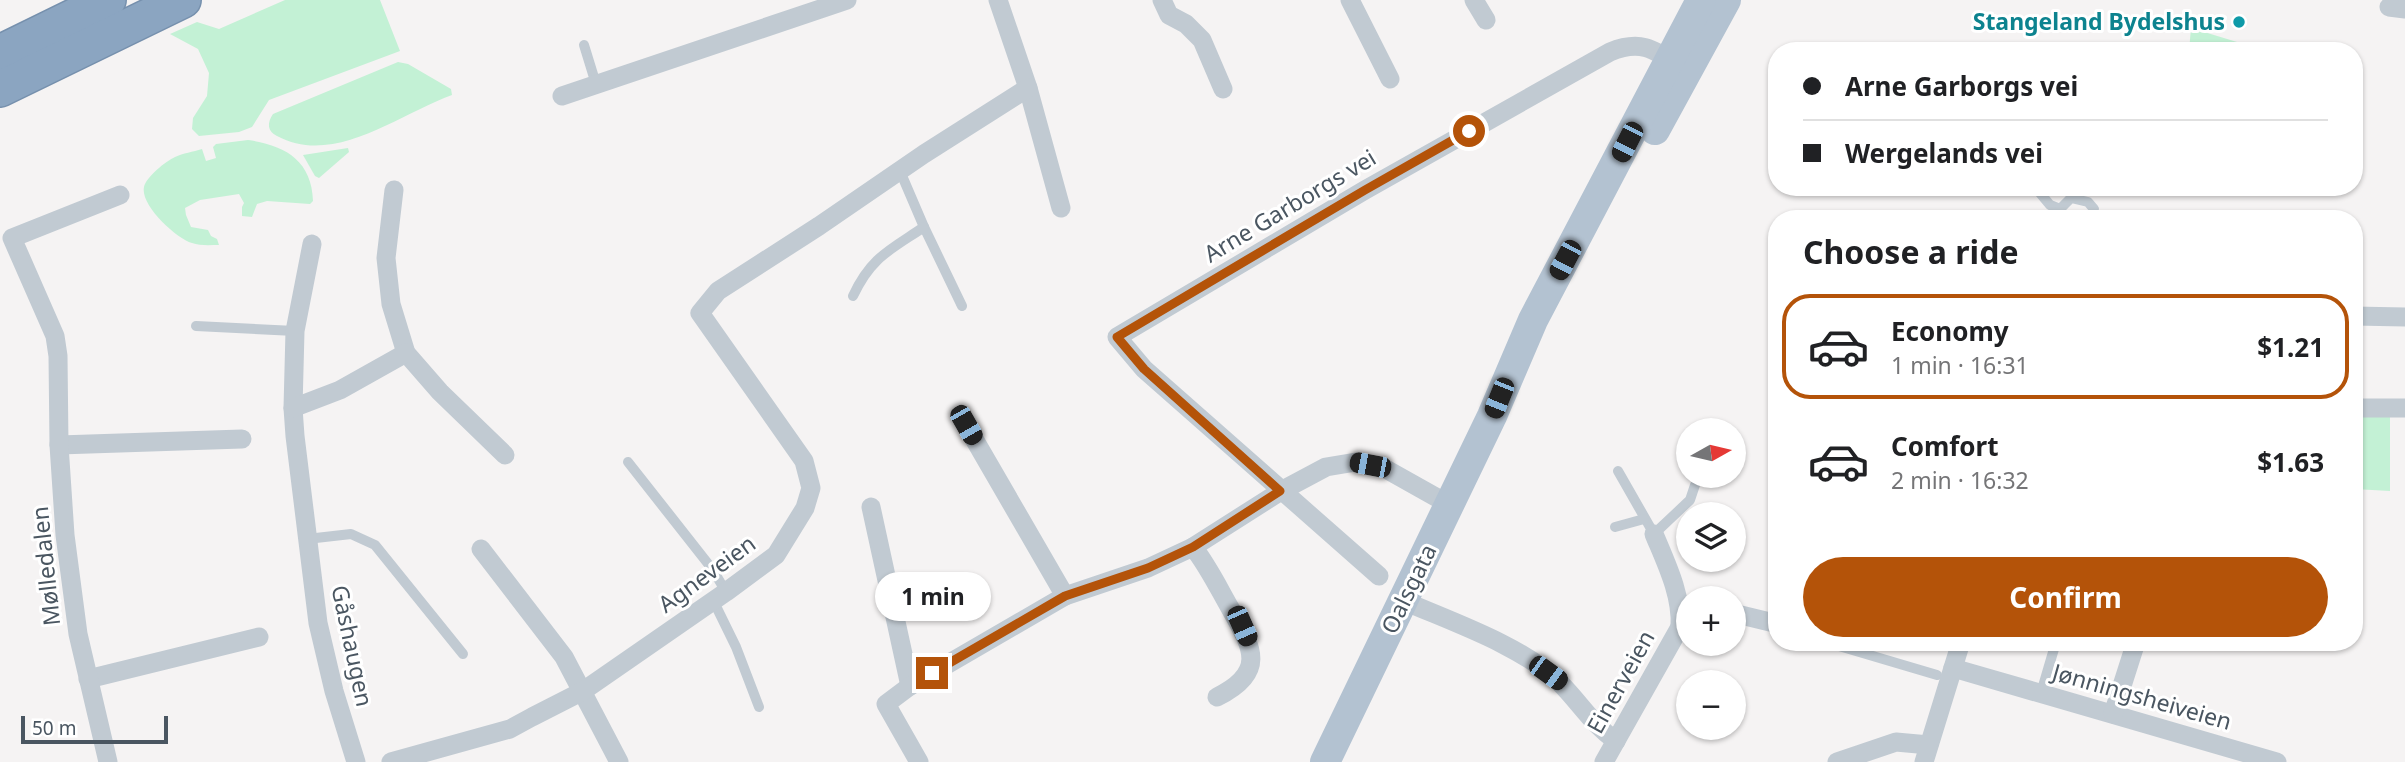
<!DOCTYPE html>
<html lang="en">
<head>
<meta charset="utf-8">
<style>
  body { margin:0; font-family:"Noto Sans",sans-serif; background:#f2f2f2; color:#202124; height:100vh; display:flex; flex-direction:column; font-size:26px; white-space:nowrap }
  * { box-sizing:border-box; margin:0 }
  p { font-size:23px; color:#757577 }
  .icon { flex:none; width:38px; height:38px; fill:none; stroke:currentColor; stroke-width:2; stroke-linecap:round; stroke-linejoin:round }
  .map { position:relative; flex:1; overflow:hidden }
  .sheet { position:absolute; left:1768px; top:210px; width:595px; height:441px; display:flex; flex-direction:column; background:#fff; border-radius:28px; box-shadow:0 2px 5px #0004 }
  .sheet>* { flex:none }
  .banner { position:absolute; left:1768px; top:42px; width:595px; height:154px; border-radius:28px; box-shadow:0 2px 5px #0004; display:grid; align-content:center; height:154px; padding:0 35px; background:#fff }
  .needle { width:46px; rotate:82deg }
  .tools { position:absolute; left:1676px; top:418px; display:grid; gap:14px }
  .tools a { display:grid; place-items:center; width:70px; height:70px; border-radius:50%; background:#fff; box-shadow:0 2px 5px #0004; font-size:35px }
  .scale { position:absolute; left:21px; bottom:18px; width:147px; box-sizing:border-box; padding-left:7px; border:4px solid #4a5661; border-top:0; font-size:19px; line-height:24px; white-space:nowrap; color:#4a5661; -webkit-text-stroke:5px #fff; paint-order:stroke }
  .end { position:absolute; width:32px; height:32px; margin:-16px; border:9px solid #b45309; background:#fff; box-shadow:0 0 0 4px #fff }
  .from { border-radius:50% }
  .bubble { position:absolute; height:49px; border-radius:24px; background:#fff; box-shadow:0 2px 5px #0004; font-size:23px; font-weight:700; line-height:49px; text-align:center }
  .car { position:absolute; width:21px; height:42px; margin:-21px -10px; border-radius:9px; box-shadow:0 0 5px 2px #0007; background:linear-gradient(#222 24%,#8ab4d8 0 40%,#222 0 76%,#8ab4d8 0 86%,#222 0) }
  .banner b { display:flex; align-items:center; gap:24px; height:66px; font-size:26px }
  .banner b+b { border-top:2px solid #e0e0e0 }
  .banner i { width:18px; height:18px; background:#202124 }
  ul { padding:0; list-style:none }
  li { display:flex; align-items:center; gap:21px; height:105px; margin:0 14px 10px; padding:0 21px; border:4px solid transparent; border-radius:28px }
  li div { flex:1 }
  li b { display:block; font-size:26px }
  li em { font-style:normal; font-weight:700 }
  li.on { border-color:#b45309 }
  li>.icon { width:63px; height:63px; stroke-width:1.5 }
  h2 { padding:0 35px; font-size:32px; line-height:84px }
  .primary-button { display:flex; gap:14px; margin-top:auto; padding:14px 35px }
  .primary-button a { flex:1; height:80px; border-radius:42px; background:#b45309; color:#fff; font-size:28px; font-weight:700; line-height:80px; text-align:center }
  .map>svg:first-child { display:block }
  .green { fill:#c3f1d5 }
  .lines { fill:none; stroke-linecap:round; stroke-linejoin:round }
  .motorway-casing { stroke:#7690ad; stroke-width:38 }
  .service { stroke:#c1cad2; stroke-width:10 }
  .minor { stroke:#c1cad2; stroke-width:19 }
  .primary { stroke:#b3c2d1; stroke-width:30 }
  .motorway { stroke:#8ba5c1; stroke-width:35 }
  .route { stroke:#b45309; stroke-width:9 }
  .culture-dot { fill:#0f9aa8; stroke:#fff; stroke-width:2.5 }
  .labels { text-anchor:middle; stroke-width:6; stroke-linejoin:round; paint-order:stroke }
  .culture-label { font-size:23px; font-weight:bold; fill:#0d838f; stroke:#fff; text-anchor:end }
  .street-label { font-size:23px; fill:#4a5661; stroke:#fff }
</style>
</head>
<body>
<div class="map">
<svg width="2405" height="762" viewBox="0 0 2405 762">
  <rect width="100%" height="100%" fill="#f5f3f3"/>
  <!-- green -->
  <g class="green">
    <path d="M285,0H380L400,51L269,100L252,127L239,132L199,136L192,129L193,118L207,96L209,73L198,49L170,34L197,22L219,29Z"/>
    <path d="M2191,28L2260,49L2259,51H2189Z"/>
    <path d="M398,62L408,64L451,89L452,95C399,114 334,167 277,136C267,131 267,123 273,114Z"/>
    <path d="M248,140C284,145 312,160 313,201L310,204L267,201L257,204L252,217L242,216V207L244,203L239,194L200,200L185,208L186,215L191,227L208,230L211,236L217,239L219,245C210,245 200,246 192,243C176,238 140,205 144,187C146,177 166,161 175,157C183,153 193,152 202,149L206,161L216,158L213,147L216,144Z"/>
    <path d="M348,148L349,152L319,178L315,176L303,155Z"/>
    <path d="M2354,414L2390,416V491L2354,489Z"/>
  </g>
  <g class="lines">
    <!-- motorway casing -->
    <g class="motorway-casing">
      <g id="motorway">
        <path d="M0,53L108,0"/>
        <path d="M0,89L183,0"/>
      </g>
    </g>
    <!-- service -->
    <g class="service">
      <path d="M584,45L596,84"/>
      <path d="M900,171L924,227L962,306"/>
      <path d="M2035,187L2050,205L2060,209"/>
      <path d="M2062,219L2060,209L2071,198L2088,202L2094,209L2091,219"/>
      <path d="M853,296C871,257 890,250 924,227"/>
      <path d="M196,326L295,331"/>
      <path d="M628,462L713,570L726,592"/>
      <path d="M1618,471L1654,534L1690,500L1695,485"/>
      <path d="M1615,527L1644,519"/>
      <path d="M307,539L351,534L375,545L463,654"/>
      <path d="M713,600L736,647L759,707"/>
      <path d="M1839,646L1937,675"/>
      <path d="M2041,693L2056,642"/>
    </g>
    <!-- minor -->
    <g class="minor">
      <path d="M998,0L1028,88L1061,208"/>
      <path d="M1162,0L1169,15L1186,24L1202,40L1223,89"/>
      <path d="M1350,0L1390,79"/>
      <path d="M1474,0L1486,20"/>
      <path d="M2389,7L2405,9"/>
      <path d="M562,96L847,0"/>
      <path d="M394,190L386,258L391,304L406,353L440,392L505,455"/>
      <path d="M312,244L295,331L293,408L295,436L318,623L334,691L356,762"/>
      <path d="M2354,316L2405,317"/>
      <path d="M293,408L340,390L406,353"/>
      <path d="M2354,408H2405"/>
      <path d="M966,425L1065,596"/>
      <path d="M59,445L242,439"/>
      <path d="M871,507L910,686"/>
      <path d="M1654,534C1666,563 1682,595 1680,627"/>
      <path d="M1193,547C1208,566 1218,587 1230,608C1252,647 1268,672 1217,697"/>
      <path d="M481,549L564,657L619,762"/>
      <path d="M1379,576L1144,369L1117,337L1365,190L1610,52C1639,40 1653,48 1678,65"/>
      <path d="M1404,601C1452,622 1523,646 1560,683C1580,703 1592,724 1616,741"/>
      <path d="M1734,615H1741L1774,623"/>
      <path d="M1953,668L2277,762"/>
      <path d="M88,679L259,637"/>
      <path d="M2113,714L2136,642"/>
      <path d="M108,762L78,634L65,535L59,445L58,356L55,336L12,238L120,195"/>
      <path d="M391,762L510,729L532,717L583,691L726,592L776,555L805,508L811,488L804,461L700,313L718,291L819,226L924,154L1028,88"/>
      <path d="M919,762L886,704L910,686L1065,596L1148,568L1193,547L1281,491L1326,467L1356,462L1384,468L1450,505"/>
      <path d="M1604,762L1680,627L1689,624"/>
      <path d="M1837,762L1896,742L1929,745"/>
      <path d="M1924,762L1961,642"/>
    </g>
    <!-- primary -->
    <g class="primary">
      <path d="M1655,130L1726,0"/>
      <path d="M1325,762L1492,416L1533,320L1701,0"/>
    </g>
    <!-- motorway -->
    <use href="#motorway" class="motorway"/>
  </g>
  <g class="lines">
    <!-- route -->
    <path class="route" d="M932,673L1065,596L1148,568L1193,547L1280,491L1144,369L1117,337L1365,190L1469,131"/>
  </g>
  <!-- markers -->
  <circle class="culture-dot" cx="2239" cy="22" r="7"/>
  <g class="labels">
    <!-- culture labels -->
    <g class="culture-label">
      <text x="2225" y="30">Stangeland Bydelshus</text>
    </g>
    <!-- street labels -->
    <g class="street-label">
      <text transform="translate(1290 206) rotate(-31)" y="8">Arne Garborgs vei</text>
      <text transform="translate(46 566) rotate(-96)" y="8">Mølledalen</text>
      <text transform="translate(707 574) rotate(-36)" y="8">Agneveien</text>
      <text transform="translate(1409 589) rotate(-64)" y="8">Oalsgata</text>
      <text transform="translate(352 646) rotate(78)" y="8">Gåshaugen</text>
      <text transform="translate(1621 682) rotate(-61)" y="8">Einerveien</text>
      <text transform="translate(2142 697) rotate(16)" y="8">Jønningsheiveien</text>
    </g>
  </g>
</svg>
<div class="tools">
<a><svg class="needle" viewBox="-14 -14 28 28"><path d="M0-13l5 13h-10z" fill="#e53935"/><path d="M0 13l5-13h-10z" fill="#757577"/></svg></a>
<a><svg class="icon" aria-label="layers" viewBox="0 0 24 24"><path d="M12 4l9 5-9 5-9-5zM3 14l9 5 9-5"/></svg></a>
<a>+</a>
<a>−</a>
</div>
<div class="scale">50 m</div>
<i class="end from" style="left:1469px;top:131px"></i>
<i class="end" style="left:932px;top:673px"></i>
<div class="bubble" style="left:875px;top:572px;width:116px">1 min</div>
<i class="car" style="left:1627px;top:142px;rotate:207deg"></i>
<i class="car" style="left:1565px;top:260px;rotate:208deg"></i>
<i class="car" style="left:1499px;top:398px;rotate:202deg"></i>
<i class="car" style="left:966px;top:425px;rotate:150deg"></i>
<i class="car" style="left:1370px;top:465px;rotate:281deg"></i>
<i class="car" style="left:1242px;top:626px;rotate:156deg"></i>
<i class="car" style="left:1548px;top:673px;rotate:126deg"></i>
<div class="banner">
<b><i class="from"></i>Arne Garborgs vei</b>
<b><i></i>Wergelands vei</b>
</div>
<section class="sheet">
<h2>Choose a ride</h2>
<ul>
<li class="on"><svg class="icon" aria-label="car" viewBox="0 0 24 24"><path d="M5 17H2v-5l4-1 3-4h7l3 4 3 1v5h-3M9 17h6M6 11h13"/><circle cx="7" cy="17" r="2"/><circle cx="17" cy="17" r="2"/></svg><div><b>Economy</b><p>1 min · 16:31</p></div><em>$1.21</em></li>
<li><svg class="icon" aria-label="car" viewBox="0 0 24 24"><path d="M5 17H2v-5l4-1 3-4h7l3 4 3 1v5h-3M9 17h6M6 11h13"/><circle cx="7" cy="17" r="2"/><circle cx="17" cy="17" r="2"/></svg><div><b>Comfort</b><p>2 min · 16:32</p></div><em>$1.63</em></li>
</ul>
<div class="primary-button"><a>Confirm</a></div>
</section>
</div>
</body>
</html>
